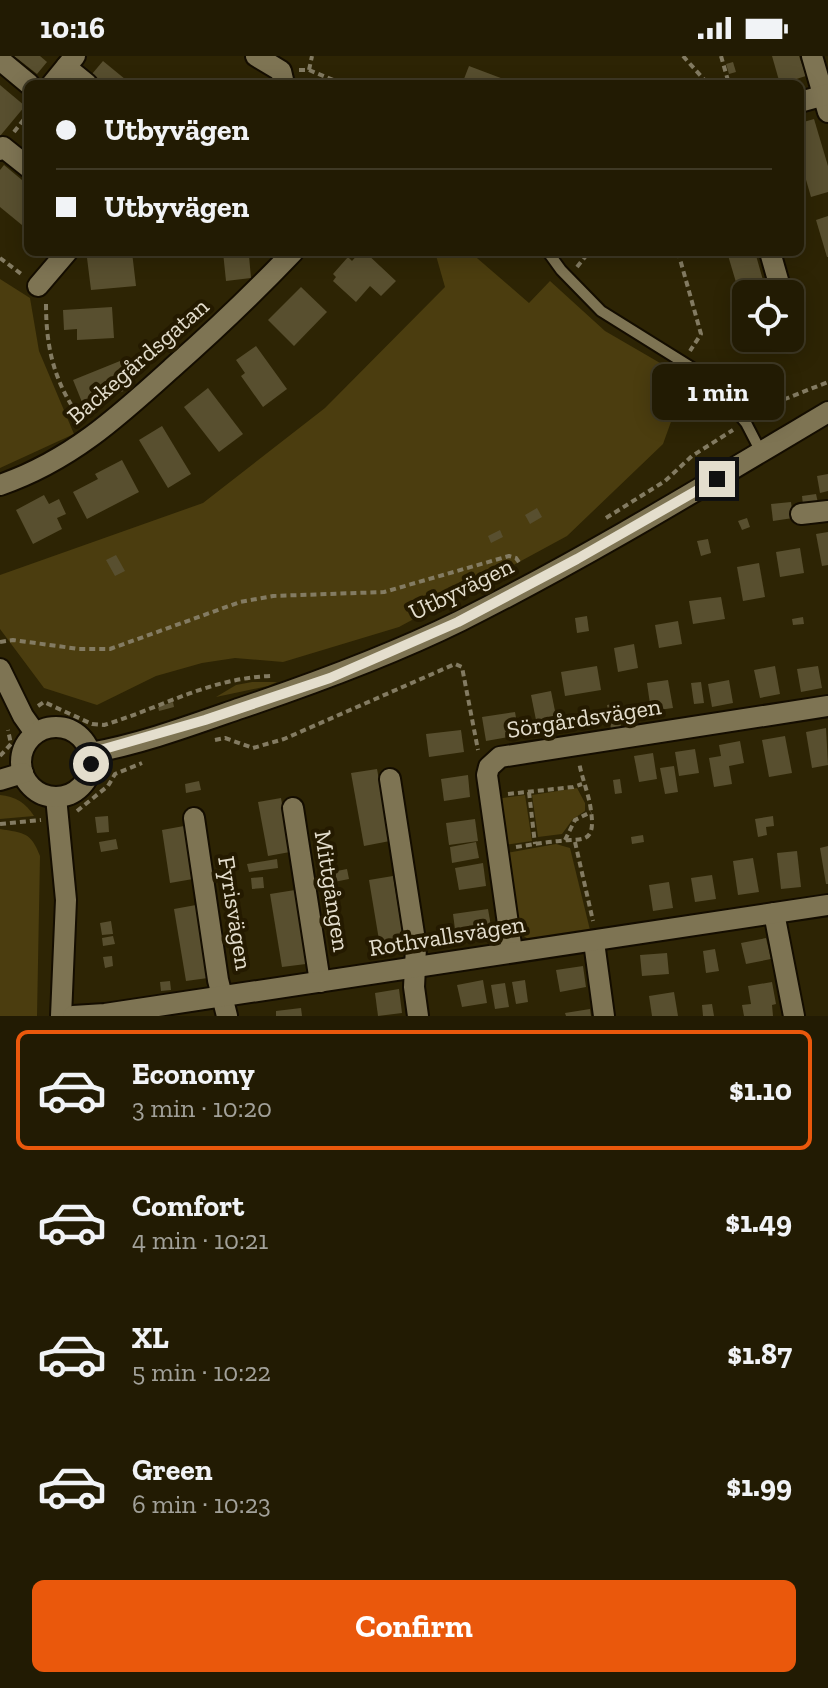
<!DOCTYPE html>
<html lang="en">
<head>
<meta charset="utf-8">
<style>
  body { margin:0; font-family:"Zilla Slab",serif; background:#2a240d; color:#f1f3f6; height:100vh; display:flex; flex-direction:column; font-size:30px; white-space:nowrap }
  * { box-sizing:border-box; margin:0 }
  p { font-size:26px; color:#a2a19a }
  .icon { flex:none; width:44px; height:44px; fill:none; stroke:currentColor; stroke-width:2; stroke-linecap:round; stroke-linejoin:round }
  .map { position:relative; height:960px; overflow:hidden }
  .panel { display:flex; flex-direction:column; background:#221b03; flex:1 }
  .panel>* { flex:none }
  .banner { position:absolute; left:24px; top:24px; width:780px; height:176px; border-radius:12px; box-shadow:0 4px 20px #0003,0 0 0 2px #3f3925; display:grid; align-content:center; height:176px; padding:0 32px; background:#221b03 }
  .tools { position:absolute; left:732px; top:224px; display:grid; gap:16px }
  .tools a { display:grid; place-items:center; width:72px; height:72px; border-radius:12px; background:#221b03; box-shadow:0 4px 20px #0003,0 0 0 2px #3f3925; font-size:40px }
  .end { position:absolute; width:36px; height:36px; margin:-18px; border:10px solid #e4decd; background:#111; box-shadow:0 0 0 4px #111 }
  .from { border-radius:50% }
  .bubble { position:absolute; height:56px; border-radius:12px; background:#221b03; box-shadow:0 4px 20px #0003,0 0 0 2px #3f3925; font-size:26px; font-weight:700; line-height:56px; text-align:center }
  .banner b { display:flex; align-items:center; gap:28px; height:76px; font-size:30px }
  .banner b+b { border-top:2px solid #3f3925 }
  .banner i { width:20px; height:20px; background:#f1f3f6 }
  ul { padding:14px 0 0; list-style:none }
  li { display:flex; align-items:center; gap:24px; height:120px; margin:0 16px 12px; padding:0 16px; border:4px solid transparent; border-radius:12px }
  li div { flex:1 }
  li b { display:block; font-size:30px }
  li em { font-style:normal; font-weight:700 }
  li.on { border-color:#ea580c }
  li>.icon { width:72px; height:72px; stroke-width:1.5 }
  .action { display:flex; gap:16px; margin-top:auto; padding:16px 32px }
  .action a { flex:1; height:92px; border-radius:12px; background:#ea580c; color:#fff; font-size:32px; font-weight:700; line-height:92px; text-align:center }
  .status { display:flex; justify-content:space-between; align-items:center; height:56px; padding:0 40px; background:#221b03; direction:ltr }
  .status svg { height:22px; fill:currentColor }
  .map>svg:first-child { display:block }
  .green { fill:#4b3d0f }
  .building { fill:#584f2f }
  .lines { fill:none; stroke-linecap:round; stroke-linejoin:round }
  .service-casing { stroke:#140d00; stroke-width:14 }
  .minor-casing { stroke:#140d00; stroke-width:24 }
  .tertiary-casing { stroke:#140d00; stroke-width:24 }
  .path { stroke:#837b62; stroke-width:4; stroke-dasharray:6 4; stroke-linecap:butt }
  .service { stroke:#7e7453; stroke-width:10 }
  .minor { stroke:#7e7453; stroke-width:20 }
  .tertiary { stroke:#7e7453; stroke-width:20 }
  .route { stroke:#e4decd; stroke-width:10 }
  .labels { text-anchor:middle; stroke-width:8; stroke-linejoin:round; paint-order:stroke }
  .street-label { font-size:24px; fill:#e4decd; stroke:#241a00 }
</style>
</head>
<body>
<div class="status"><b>10:16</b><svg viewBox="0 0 49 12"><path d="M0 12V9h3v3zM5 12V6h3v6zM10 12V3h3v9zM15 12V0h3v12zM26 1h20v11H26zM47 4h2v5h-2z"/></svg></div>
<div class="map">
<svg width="828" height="960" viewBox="0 0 828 960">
  <rect width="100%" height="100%" fill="#2d2404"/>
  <!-- green -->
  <g class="green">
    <path d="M435,196H470L529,247L550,225L605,275L667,311L684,324L687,337L682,351L672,363L663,388L567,480L399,571L283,606L235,602L202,607L156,620L97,649L44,632L0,573V519L203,447L325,352L445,231Z"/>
    <path d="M0,223L30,242L39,295L74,378L0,412Z"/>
    <path d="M252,626H277L268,630L216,641L236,629Z"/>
    <path d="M577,732L585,747V755L573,763L562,778L538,781L532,739Z"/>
    <path d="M0,739C15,740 26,747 34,760L0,763Z"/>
    <path d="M525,739L532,785L505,789L496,743Z"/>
    <path d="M0,773C24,777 31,776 40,800L37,960H0Z"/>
    <path d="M556,788L570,792L590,874L528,883L517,875L506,797Z"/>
  </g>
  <!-- building -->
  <g class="building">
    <path d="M14,0H40L47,6L37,18Z"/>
    <path d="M772,0H799L806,20L780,28Z"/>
    <path d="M103,5L131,28H103L92,18Z"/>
    <path d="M733,6L736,16L729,18L726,8Z"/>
    <path d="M469,10L511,26V28H462Z"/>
    <path d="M0,29L25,50L0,80Z"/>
    <path d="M814,63L828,110V136L811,141L800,103V67Z"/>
    <path d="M4,109L28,129V174L0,151V114Z"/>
    <path d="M828,160V201H827L816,164Z"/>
    <path d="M102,196H132L136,230L91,234L87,202L103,200Z"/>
    <path d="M223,196H268V198L249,200L251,222L226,225Z"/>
    <path d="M360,196H365L396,225L381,240L370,230L356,246L333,225L336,221L333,218L348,201L352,205Z"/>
    <path d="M727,196H755L767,238H746V260Z"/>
    <path d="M301,231L327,256L294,290L268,264Z"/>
    <path d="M112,251L114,282L77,284V273L64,274L63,254Z"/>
    <path d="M757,282L761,290L747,297L743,289Z"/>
    <path d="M256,290L287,333L263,351L241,320L245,317L236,304Z"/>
    <path d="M120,305L131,332L84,351L73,324Z"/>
    <path d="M208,332L243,378L219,396L184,351Z"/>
    <path d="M162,370L191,418L168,432L139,384Z"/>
    <path d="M122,404L139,436L87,463L73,436L98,423L95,418Z"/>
    <path d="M828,418V435L820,437L817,420Z"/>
    <path d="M816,438L818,447L803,449L802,440Z"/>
    <path d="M44,439L49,448L59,443L66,458L57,462L62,473L33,488L16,454Z"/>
    <path d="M791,446L793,462L773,465L771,448Z"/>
    <path d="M537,452L542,461L530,468L525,459Z"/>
    <path d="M747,462L750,471L742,474L738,465Z"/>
    <path d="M500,474L503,481L491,487L488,480Z"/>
    <path d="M828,476V509L822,510L816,478Z"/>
    <path d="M708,483L711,497L701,500L697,485Z"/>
    <path d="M800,492L804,517L780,521L776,496Z"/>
    <path d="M116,499L125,515L115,520L106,504Z"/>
    <path d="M759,507L765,541L743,545L737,511Z"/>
    <path d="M721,541L725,563L693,568L689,545Z"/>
    <path d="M587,560L589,575L577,577L575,562Z"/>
    <path d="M803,561L804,568L793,569L792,563Z"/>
    <path d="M678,565L682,588L659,592L655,569Z"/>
    <path d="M634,588L638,612L618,616L614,592Z"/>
    <path d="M597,610L601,634L565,640L561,616Z"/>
    <path d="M775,610L780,638L760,642L754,614Z"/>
    <path d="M818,610L822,632L801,636L797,613Z"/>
    <path d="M668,624L673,652L651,655L647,627Z"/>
    <path d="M729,624L733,647L712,651L708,628Z"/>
    <path d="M701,626L704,647L694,648L691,627Z"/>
    <path d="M551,635L556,660L536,664L531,639Z"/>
    <path d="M173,646L174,651L159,655L158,651Z"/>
    <path d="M617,647L621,671L611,673L607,649Z"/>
    <path d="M515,656L519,679L486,685L482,661Z"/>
    <path d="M826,672L828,709L812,712L806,676Z"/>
    <path d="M461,674L464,696L429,701L426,678Z"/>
    <path d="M785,680L792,717L769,721L762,684Z"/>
    <path d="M740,685L744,707L729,710L732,728L714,731L709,702L721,700L719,689Z"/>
    <path d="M695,693L699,717L679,720L675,696Z"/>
    <path d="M653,697L657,723L639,726L634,700Z"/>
    <path d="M674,710L678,736L665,738L660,712Z"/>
    <path d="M377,713L390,785L364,790L351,717Z"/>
    <path d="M468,719L470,741L444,745L441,723Z"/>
    <path d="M620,723L622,737L615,738L613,724Z"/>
    <path d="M199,725L201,734L186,737L185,728Z"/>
    <path d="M281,742L290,796L268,800L258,746Z"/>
    <path d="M108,760L109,776L97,777L95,761Z"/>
    <path d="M773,760L774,770L766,771L767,779L758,781L755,763Z"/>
    <path d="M475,763L478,785L449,789L446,767Z"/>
    <path d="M184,770L193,823L170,827L162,774Z"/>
    <path d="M643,779L644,786L632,788L631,781Z"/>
    <path d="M116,783L118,793L101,796L99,786Z"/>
    <path d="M476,786L479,802L452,807L450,791Z"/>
    <path d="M828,790V828H826L820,792Z"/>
    <path d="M797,795L801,831L781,833L777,797Z"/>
    <path d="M753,802L759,836L738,839L733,805Z"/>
    <path d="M277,803L278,812L249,816L247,808Z"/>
    <path d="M483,807L486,830L459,834L455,812Z"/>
    <path d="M347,813L349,823L334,826L332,816Z"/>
    <path d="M712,819L716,843L695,846L691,822Z"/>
    <path d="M393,820L405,892L381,896L369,824Z"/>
    <path d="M263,821L264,832L252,833L251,822Z"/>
    <path d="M669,826L673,852L653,855L649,829Z"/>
    <path d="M295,834L306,908L282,911L270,838Z"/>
    <path d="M196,849L208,922L186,925L174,853Z"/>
    <path d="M488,853L492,876L456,881L453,858Z"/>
    <path d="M111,865L113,878L102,879L100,867Z"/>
    <path d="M113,880L115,888L103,890L102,882Z"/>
    <path d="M766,882L771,903L746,908L741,887Z"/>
    <path d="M715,893L719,915L706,917L703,895Z"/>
    <path d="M667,897L669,918L642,920L640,899Z"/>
    <path d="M112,900L113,910L105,912L103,901Z"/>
    <path d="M583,910L586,931L560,936L556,914Z"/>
    <path d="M483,924L487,947L462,951L457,929Z"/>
    <path d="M525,924L528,946L516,948L512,926Z"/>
    <path d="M170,925L171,934L161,935L160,926Z"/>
    <path d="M772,926L776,948L772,949L773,960H744L742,949L751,948L748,930Z"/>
    <path d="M505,927L509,951L495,953L491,929Z"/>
    <path d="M399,933L402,957L378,960L375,937Z"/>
    <path d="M674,936L678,960H652L649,940Z"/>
    <path d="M712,948L714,960H703L702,949Z"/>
    <path d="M301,952L302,960H276V955Z"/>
    <path d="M590,953L591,960H566L565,957Z"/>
  </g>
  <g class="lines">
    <!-- service casing -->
    <g class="service-casing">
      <path id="service" d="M548,196L561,214L601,255L710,323L746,367L761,396"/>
    </g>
    <!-- minor casing -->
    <g class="minor-casing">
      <g id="minor">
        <path d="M256,0L281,15L284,28"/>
        <path d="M812,0L828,56"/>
        <path d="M0,4L29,28"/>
        <path d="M66,11L87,28"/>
        <path d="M52,28L75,0"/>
        <path d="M800,46L828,38"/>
        <path d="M0,94L3,91L28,111"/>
        <path d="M770,196L782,238"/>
        <path d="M38,230L67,196"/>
        <path d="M0,429C70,405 118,361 172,312C214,275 254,237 293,196"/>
        <path d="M801,458L828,455"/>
        <path d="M0,613L23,660L35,677"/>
        <path d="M390,723L416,891L414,931L418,960"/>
        <path d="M56,741L66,844L61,960"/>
        <path d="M293,752L320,926"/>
        <path d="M194,762L218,924L227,960"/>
        <path d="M774,857L794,960"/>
        <path d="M594,886L604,960"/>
        <path d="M512,896L487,719L489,711L500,701L828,650"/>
        <path d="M73,960L105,958L828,849"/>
      </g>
    </g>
    <!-- tertiary casing -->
    <g class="tertiary-casing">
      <g id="tertiary">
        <circle cx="56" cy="706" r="35"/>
        <path d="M90,697C141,688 192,669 241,652C315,627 389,600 460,565C586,502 707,428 828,356"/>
        <path d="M0,724L23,717"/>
      </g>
    </g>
    <!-- path -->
    <g class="path">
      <path d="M683,0L708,28"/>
      <path d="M721,0L729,28"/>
      <path d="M299,14H309L343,28"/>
      <path d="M309,14L312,0"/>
      <path d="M14,76L28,58"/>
      <path d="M678,196L701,278L690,295"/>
      <path d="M0,202L24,220"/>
      <path d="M577,211L589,196"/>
      <path d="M46,248C46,294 55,329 83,366"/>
      <path d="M758,359L785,343L828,326"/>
      <path d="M606,462L665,425L692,400L733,374"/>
      <path d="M0,586L13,584L79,593H110L240,546L273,540L384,536L509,500L516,502L521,509"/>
      <path d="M38,650L44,646L92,668L104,669C161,652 209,622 271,620"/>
      <path d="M215,684L225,682L253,692L284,683L455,608L462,611L478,694"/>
      <path d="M0,700L11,688L8,674"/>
      <path d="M529,736L535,788"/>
      <path d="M508,738L573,731L582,728"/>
      <path d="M77,755L108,730L115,718L142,707"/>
      <path d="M0,768L41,764"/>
      <path d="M565,784L575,764L591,756"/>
      <path d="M575,786L593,865"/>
      <path d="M516,791C530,789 545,786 559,785C582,782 596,789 591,755C589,738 582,723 579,706"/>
    </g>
    <!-- service -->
    <use href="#service" class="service"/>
    <!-- minor -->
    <use href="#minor" class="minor"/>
    <!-- tertiary -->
    <use href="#tertiary" class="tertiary"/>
  </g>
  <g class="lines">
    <!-- route -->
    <path class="route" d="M91,708L90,697L205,664L330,622L458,566L577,503L717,423"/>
  </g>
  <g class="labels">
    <!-- street labels -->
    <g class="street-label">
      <text transform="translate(138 305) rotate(-41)" y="8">Backegårdsgatan</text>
      <text transform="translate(461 533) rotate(-26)" y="8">Utbyvägen</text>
      <text transform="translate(584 662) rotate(-9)" y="8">Sörgårdsvägen</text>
      <text transform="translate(332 835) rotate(81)" y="8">Mittgången</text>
      <text transform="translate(235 857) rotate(81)" y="8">Fyrisvägen</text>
      <text transform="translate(447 880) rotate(-9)" y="8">Rothvallsvägen</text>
    </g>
  </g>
</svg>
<div class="tools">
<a><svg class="icon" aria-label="locate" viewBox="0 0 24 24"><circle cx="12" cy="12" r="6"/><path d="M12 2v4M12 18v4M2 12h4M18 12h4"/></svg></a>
</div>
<i class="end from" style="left:91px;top:708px"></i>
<i class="end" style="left:717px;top:423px"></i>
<div class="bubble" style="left:652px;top:308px;width:132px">1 min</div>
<div class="banner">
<b><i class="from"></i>Utbyvägen</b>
<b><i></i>Utbyvägen</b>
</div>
</div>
<section class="panel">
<ul>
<li class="on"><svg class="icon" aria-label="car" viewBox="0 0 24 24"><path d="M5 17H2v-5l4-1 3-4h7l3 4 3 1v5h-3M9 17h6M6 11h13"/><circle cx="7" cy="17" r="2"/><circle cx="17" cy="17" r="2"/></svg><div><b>Economy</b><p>3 min · 10:20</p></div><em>$1.10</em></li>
<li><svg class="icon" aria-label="car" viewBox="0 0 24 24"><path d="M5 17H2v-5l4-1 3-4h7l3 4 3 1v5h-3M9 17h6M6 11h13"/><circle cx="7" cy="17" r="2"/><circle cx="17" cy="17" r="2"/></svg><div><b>Comfort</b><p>4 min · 10:21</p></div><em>$1.49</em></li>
<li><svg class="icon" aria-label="car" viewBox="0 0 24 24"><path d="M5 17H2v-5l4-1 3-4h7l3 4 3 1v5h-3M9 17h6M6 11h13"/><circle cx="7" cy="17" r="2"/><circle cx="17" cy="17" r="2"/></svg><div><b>XL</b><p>5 min · 10:22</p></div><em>$1.87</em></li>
<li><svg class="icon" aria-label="car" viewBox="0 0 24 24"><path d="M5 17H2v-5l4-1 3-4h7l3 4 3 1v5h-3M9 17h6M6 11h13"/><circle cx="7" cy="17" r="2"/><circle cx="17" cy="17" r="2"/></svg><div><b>Green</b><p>6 min · 10:23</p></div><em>$1.99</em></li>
</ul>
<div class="action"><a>Confirm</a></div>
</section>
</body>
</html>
